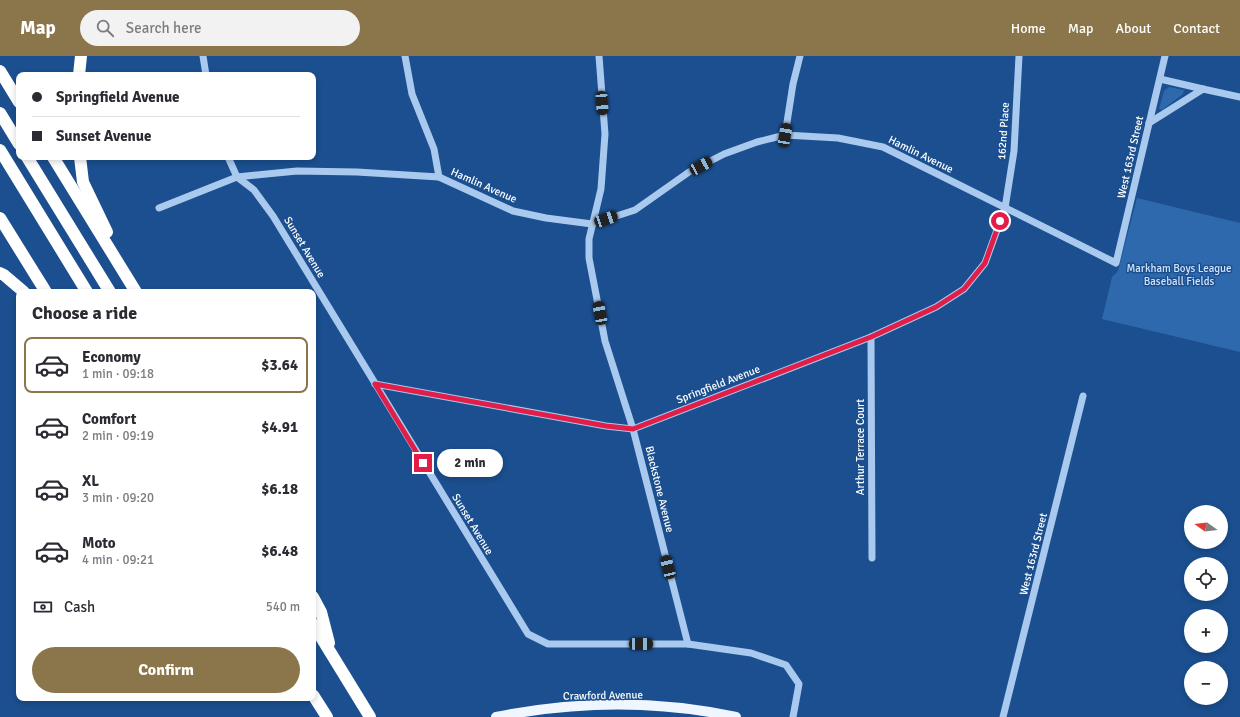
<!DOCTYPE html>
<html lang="en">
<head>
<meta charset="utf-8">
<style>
  body { margin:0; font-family:Signika,sans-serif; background:#f2f2f3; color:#2b2b33; height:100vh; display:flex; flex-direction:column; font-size:15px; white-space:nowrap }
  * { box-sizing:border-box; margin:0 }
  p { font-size:13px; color:#7c7c81 }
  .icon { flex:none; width:22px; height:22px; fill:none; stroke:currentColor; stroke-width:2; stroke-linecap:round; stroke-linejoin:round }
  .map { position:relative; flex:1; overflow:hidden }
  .drawer { position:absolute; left:16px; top:233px; width:300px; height:412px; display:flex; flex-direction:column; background:#fff; border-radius:8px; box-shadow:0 2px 6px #0003 }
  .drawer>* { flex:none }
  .top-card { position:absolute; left:16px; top:16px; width:300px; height:88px; border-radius:8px; box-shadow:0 2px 6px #0003; display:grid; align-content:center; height:88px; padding:0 16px; background:#fff }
  .needle { width:26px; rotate:284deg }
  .fabs { position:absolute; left:1184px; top:449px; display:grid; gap:8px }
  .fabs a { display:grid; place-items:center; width:44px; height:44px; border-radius:50%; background:#fff; box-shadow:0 2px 6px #0003; font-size:20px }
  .end { position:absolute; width:18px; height:18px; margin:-9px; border:5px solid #e11d48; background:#fff; box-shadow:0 0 0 2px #fff }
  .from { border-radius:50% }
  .bubble { position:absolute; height:28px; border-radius:14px; background:#fff; box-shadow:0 2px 6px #0003; font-size:13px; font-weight:700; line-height:28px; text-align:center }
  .car { position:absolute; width:12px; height:24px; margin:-12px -6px; border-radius:5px; box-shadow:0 0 3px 1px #0007; background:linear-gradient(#222 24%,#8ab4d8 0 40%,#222 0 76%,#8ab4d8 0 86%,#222 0) }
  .top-card b { display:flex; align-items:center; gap:14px; height:38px; font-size:15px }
  .top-card b+b { border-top:1px solid #e1e1e2 }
  .top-card i { width:10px; height:10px; background:#2b2b33 }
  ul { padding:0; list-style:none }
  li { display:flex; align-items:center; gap:12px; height:56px; margin:0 8px 6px; padding:0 8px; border:2px solid transparent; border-radius:8px }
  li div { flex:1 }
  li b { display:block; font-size:15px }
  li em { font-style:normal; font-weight:700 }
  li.current { border-color:#8a764a }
  li>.icon { width:36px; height:36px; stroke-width:1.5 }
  h2 { padding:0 16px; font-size:18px; line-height:48px }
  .pay { display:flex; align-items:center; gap:10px; height:44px; padding:0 16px; font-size:15px }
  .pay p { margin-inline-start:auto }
  .action { display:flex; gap:8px; margin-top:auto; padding:8px 16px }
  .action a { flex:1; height:46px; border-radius:24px; background:#8a764a; color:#fff; font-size:16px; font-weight:700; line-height:46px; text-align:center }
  header { display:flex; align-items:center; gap:24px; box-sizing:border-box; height:56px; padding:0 20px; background:#8a764a; color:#fff }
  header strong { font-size:19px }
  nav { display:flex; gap:22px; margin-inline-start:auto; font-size:14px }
  .search { width:280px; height:36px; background:#f2f2f3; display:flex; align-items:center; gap:10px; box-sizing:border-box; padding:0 14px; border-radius:22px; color:#7c7c81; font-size:15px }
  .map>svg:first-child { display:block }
  .green { fill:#2e69ad }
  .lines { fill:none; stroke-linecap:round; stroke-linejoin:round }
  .minor { stroke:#a9c9ee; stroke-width:7 }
  .major { stroke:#f0f6ff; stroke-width:10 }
  .highway { stroke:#fff; stroke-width:12 }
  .route { stroke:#e11d48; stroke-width:5 }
  .labels { text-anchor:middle; stroke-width:3; stroke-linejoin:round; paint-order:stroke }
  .street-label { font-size:11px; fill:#fff; stroke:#1b4f8f }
  .park-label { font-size:11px; fill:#cfe3fa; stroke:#1b4f8f }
</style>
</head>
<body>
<header>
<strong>Map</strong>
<div class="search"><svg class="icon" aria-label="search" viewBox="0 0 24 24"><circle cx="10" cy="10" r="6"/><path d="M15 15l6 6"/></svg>Search here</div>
<nav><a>Home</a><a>Map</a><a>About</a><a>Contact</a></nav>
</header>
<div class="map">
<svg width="1240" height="661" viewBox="0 0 1240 661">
  <rect width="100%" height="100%" fill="#1b4f8f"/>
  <!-- green -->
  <g class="green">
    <path d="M1169,31L1184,34L1183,38L1162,54L1159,53L1164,35Z"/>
    <path d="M1137,142L1240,167V296L1102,263L1112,221L1118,215Z"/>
  </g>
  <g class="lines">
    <!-- minor -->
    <g class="minor">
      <path d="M203,0L206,19"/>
      <path d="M405,0L412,38L434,93L439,121"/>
      <path d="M599,0L605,78L601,133L589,183V202L605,285L633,373L688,588"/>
      <path d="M1160,23L1203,33"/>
      <path d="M1149,67L1203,33L1240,41"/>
      <path d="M785,79L793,28L800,0"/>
      <path d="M228,101L237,121L254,134L273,160L528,578L548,588H688L751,597L786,609L799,628L793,661"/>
      <path d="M159,152L237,121L297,115L357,116L439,121L513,155L546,162L592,168L635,154L689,116L724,98L757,86L785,79L838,82L883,91L1116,207L1165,0"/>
      <path d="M871,281L872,502"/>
      <path d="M375,328L606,370L633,373L871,281L936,251L964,233L985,207L1005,152L1014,95L1019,0"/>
      <path d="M1003,661L1083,340"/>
    </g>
    <!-- major -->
    <path class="major" d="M496,661C575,645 657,644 736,661"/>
    <!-- highway -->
    <g class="highway">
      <path d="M0,15L19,46"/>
      <path d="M79,19L81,0"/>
      <path d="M0,57L19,88"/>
      <path d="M0,94L87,236"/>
      <path d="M27,101L110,236"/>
      <path d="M53,101L136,236"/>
      <path d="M80,101L83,126L107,176"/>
      <path d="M0,162L46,236"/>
      <path d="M0,217L4,219L24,236"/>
      <path d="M313,541L321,556L329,587"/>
      <path d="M313,568L370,661"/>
      <path d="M313,639L327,661"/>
    </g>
  </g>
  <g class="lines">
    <!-- route -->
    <path class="route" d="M423,407L375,328L606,370L633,373L871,281L936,251L964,233L985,207L1000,165"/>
  </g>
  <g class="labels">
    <!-- street labels -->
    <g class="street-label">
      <text transform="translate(1003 75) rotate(-86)" y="4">162nd Place</text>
      <text transform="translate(921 98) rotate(26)" y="4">Hamlin Avenue</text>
      <text transform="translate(1130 101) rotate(-77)" y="4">West 163rd Street</text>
      <text transform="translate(484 129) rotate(24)" y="4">Hamlin Avenue</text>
      <text transform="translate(305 191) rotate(59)" y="4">Sunset Avenue</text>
      <text transform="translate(718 328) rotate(-21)" y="4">Springfield Avenue</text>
      <text transform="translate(860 391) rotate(-90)" y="4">Arthur Terrace Court</text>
      <text transform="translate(660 433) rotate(76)" y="4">Blackstone Avenue</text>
      <text transform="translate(473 468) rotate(59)" y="4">Sunset Avenue</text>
      <text transform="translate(1033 498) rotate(-76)" y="4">West 163rd Street</text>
      <text transform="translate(603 639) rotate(-1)" y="4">Crawford Avenue</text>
    </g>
    <!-- park labels -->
    <g class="park-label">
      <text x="1179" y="216">Markham Boys League<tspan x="1179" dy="13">Baseball Fields</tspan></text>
    </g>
  </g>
</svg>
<div class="fabs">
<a><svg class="needle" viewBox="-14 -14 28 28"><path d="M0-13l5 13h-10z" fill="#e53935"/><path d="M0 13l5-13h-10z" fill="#7c7c81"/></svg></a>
<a><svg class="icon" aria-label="locate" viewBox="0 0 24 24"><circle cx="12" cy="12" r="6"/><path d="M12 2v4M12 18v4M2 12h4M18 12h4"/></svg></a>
<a>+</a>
<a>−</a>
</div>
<i class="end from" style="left:1000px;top:165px"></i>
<i class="end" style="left:423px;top:407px"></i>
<div class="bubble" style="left:437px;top:393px;width:66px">2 min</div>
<i class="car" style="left:602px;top:47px;rotate:176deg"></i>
<i class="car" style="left:785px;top:79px;rotate:10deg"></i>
<i class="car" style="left:701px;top:110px;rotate:62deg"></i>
<i class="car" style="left:606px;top:163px;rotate:71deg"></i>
<i class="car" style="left:600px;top:257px;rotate:349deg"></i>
<i class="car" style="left:668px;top:511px;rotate:346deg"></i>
<i class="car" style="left:641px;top:588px;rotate:90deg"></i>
<div class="top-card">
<b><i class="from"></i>Springfield Avenue</b>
<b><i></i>Sunset Avenue</b>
</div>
<section class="drawer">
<h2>Choose a ride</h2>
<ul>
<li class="current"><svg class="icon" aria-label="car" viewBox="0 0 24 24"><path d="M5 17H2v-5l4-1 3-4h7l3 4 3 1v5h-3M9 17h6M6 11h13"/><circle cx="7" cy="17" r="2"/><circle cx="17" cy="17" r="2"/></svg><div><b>Economy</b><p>1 min · 09:18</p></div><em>$3.64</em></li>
<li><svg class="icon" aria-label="car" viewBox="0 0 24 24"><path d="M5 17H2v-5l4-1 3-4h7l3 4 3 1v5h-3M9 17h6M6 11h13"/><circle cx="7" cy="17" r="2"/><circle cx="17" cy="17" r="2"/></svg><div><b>Comfort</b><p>2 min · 09:19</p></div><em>$4.91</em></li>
<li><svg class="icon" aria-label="car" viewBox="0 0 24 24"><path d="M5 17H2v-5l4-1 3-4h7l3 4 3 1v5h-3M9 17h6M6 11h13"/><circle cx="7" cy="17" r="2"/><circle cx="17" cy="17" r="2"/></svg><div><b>XL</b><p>3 min · 09:20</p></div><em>$6.18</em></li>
<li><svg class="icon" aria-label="car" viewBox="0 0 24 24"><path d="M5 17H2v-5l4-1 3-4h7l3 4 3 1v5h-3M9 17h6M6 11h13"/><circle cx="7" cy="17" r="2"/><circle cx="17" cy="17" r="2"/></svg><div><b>Moto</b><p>4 min · 09:21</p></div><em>$6.48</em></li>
</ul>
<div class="pay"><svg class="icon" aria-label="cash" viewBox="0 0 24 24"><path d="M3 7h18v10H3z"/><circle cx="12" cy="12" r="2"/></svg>Cash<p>540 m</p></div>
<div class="action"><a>Confirm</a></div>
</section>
</div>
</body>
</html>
